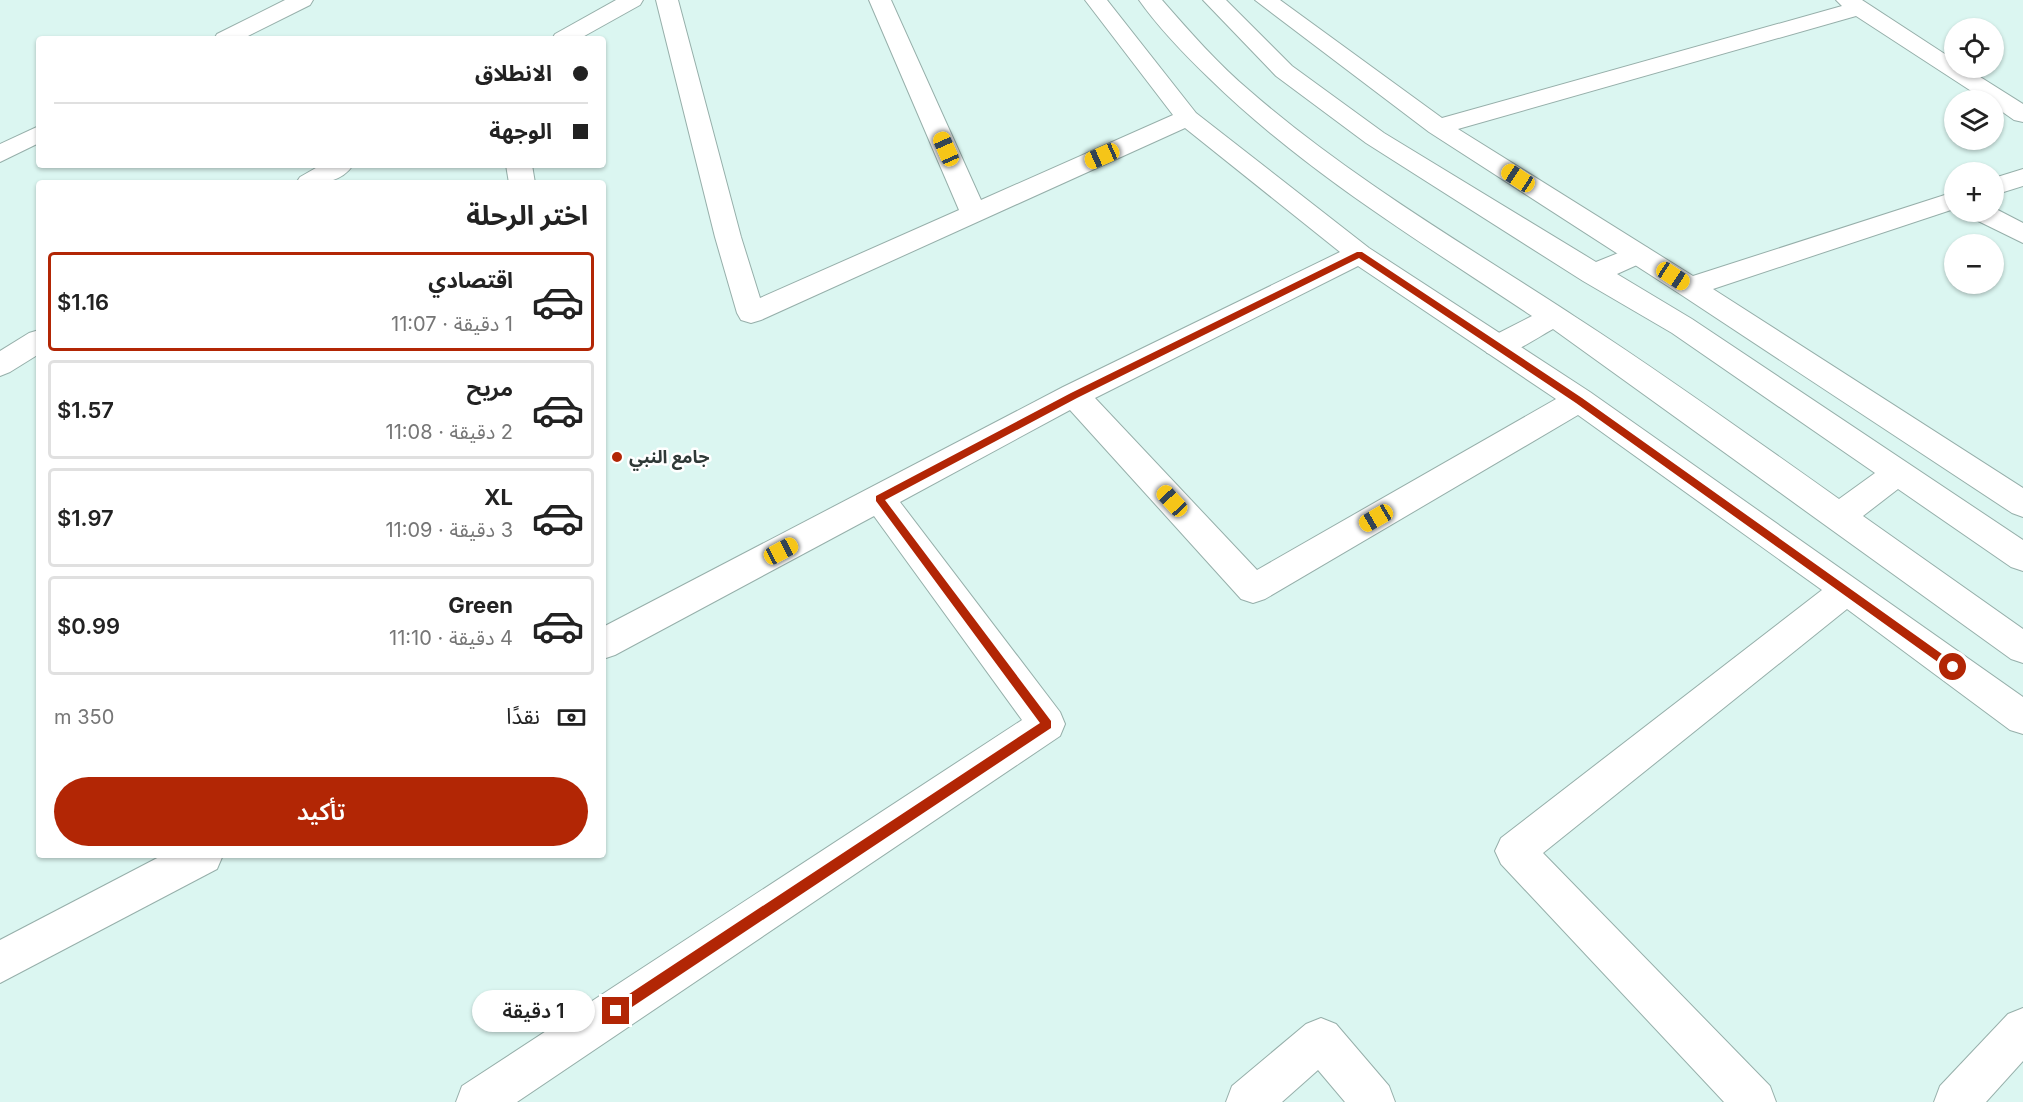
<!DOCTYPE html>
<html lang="ar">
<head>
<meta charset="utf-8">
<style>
  body { margin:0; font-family:Inter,"Noto Sans Arabic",sans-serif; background:#f2f2f2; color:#222; direction:rtl; height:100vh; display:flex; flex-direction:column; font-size:22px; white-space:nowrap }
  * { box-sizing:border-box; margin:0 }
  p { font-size:20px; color:#767676 }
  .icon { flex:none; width:33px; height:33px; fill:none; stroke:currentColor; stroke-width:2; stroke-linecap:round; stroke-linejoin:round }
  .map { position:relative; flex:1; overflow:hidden; direction:ltr }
  .details { position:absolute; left:36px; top:180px; width:570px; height:678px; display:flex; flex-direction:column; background:#fff; border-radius:6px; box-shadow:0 2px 4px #0004; direction:rtl }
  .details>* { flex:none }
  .banner { position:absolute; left:36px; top:36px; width:570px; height:132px; border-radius:6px; box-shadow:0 2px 4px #0004; direction:rtl; display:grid; align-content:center; height:132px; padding:0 18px; background:#fff }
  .controls { position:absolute; left:1944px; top:18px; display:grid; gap:12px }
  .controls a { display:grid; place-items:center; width:60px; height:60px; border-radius:50%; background:#fff; box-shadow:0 2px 4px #0004; font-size:30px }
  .end { position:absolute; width:27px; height:27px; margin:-14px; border:8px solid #b22605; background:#fff; box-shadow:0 0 0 3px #fff }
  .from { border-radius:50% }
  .bubble { position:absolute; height:42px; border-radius:21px; background:#fff; box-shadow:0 2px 4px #0004; font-size:20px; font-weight:600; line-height:42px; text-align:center; direction:rtl }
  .car { position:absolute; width:18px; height:36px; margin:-18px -9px; border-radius:8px; box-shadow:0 0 4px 2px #0007; background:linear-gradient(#f5c518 24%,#345 0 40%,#f5c518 0 76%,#345 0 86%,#f5c518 0) }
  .banner b { display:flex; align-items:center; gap:21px; height:57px; font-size:22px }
  .banner b+b { border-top:2px solid #e0e0e0 }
  .banner i { width:15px; height:15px; background:#222 }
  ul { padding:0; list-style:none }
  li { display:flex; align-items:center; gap:18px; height:99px; margin:0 12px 9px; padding:0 6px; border:3px solid #e0e0e0; border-radius:6px }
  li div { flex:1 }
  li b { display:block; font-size:22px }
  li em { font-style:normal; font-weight:600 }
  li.selected { border-color:#b22605 }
  li>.icon { width:54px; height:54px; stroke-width:1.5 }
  h2 { padding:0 18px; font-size:27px; line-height:72px }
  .pay { display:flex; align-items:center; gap:15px; height:66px; padding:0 18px; font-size:22px }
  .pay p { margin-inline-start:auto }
  .action { display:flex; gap:12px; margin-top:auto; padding:12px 18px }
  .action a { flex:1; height:69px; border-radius:36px; background:#b22605; color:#fff; font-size:24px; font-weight:600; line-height:69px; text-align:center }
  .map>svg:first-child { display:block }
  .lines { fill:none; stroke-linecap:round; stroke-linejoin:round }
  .street-casing { stroke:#96afaa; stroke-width:2 }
  .secondary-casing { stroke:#96afaa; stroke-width:2 }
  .street { fill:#fff; fill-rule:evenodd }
  .secondary { fill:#fff; fill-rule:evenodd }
  .route { fill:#b22605 }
  .poi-dot { fill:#b22605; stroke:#fff; stroke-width:2 }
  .labels { text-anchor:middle; stroke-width:5; stroke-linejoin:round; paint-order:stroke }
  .poi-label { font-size:18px; font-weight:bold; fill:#2f3937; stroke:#fff; text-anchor:start }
</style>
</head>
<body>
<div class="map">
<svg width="2023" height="1102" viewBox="0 0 2023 1102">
  <rect width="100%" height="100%" fill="#dbf6f1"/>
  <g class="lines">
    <!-- street casing -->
    <g class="street-casing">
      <g id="street">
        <path d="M285,0H313L310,5L242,39H214L217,34Z"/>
        <path d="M616,0H643L640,5L579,39H552L555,34Z"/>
        <path d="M656,0H678L741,237L760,298L959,210L869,0H891L981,200L1173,115L1085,0H1107L1196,113L1369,248L1590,392L2023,697V734L2010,730L1847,609L1543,853L1770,1086L1776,1102H1724L1501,864L1495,851L1501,838L1822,590L1578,415L1265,599L1253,603L1241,599L1070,410L900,502L1060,712L1065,724L1060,736L517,1102H456L462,1086L1022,720L874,516L615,655L603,659V627L1063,387L1340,252L1185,128L761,320L751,323L741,320L737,313L715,237ZM1358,266L1556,399L1257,570L1095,398Z"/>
        <path d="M1255,0H1280L1442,118L1842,6L1836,0H1862L1954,60V68H1966L2023,104V122L2014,120L1994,106V100H1985L1856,16L1458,129L1693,276L1954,192V209L1713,289L2023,488V517L2012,513L1680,294L1429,132Z"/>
        <path d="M39,126V143L0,162V144Z"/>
        <path d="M321,165H353C340,185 317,183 296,183L300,177Z"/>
        <path d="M506,165H532L535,183H509Z"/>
        <path d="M2023,169V186L1994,195V178Z"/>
        <path d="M1994,208L2023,223V243L1972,218L1968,212H1994Z"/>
        <path d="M39,330V354L10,372L0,376V351L29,333Z"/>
        <path d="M163,855H223L217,869L0,983V940Z"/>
        <path d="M2023,1008V1061L1986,1102H1934L1940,1086L2008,1014Z"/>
        <path d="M1321,1018L1336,1024L1389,1086L1395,1102H1345L1318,1070L1282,1102H1226L1232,1086L1306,1024Z"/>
      </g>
    </g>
    <!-- secondary casing -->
    <g class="secondary-casing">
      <path id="secondary" d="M1139,0H1162C1190,32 1218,64 1250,91C1350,178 1464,244 1574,316C1664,374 1751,437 1839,499L1875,473L1672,333L1583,281L1366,143L1276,76L1203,0H1226L1292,66L1384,133L1596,262L1638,245L1648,248L1651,254L1648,260L1617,274L1692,319L2023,540V571L2011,567L1898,489L1863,516L2023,629V663L2011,659L1553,329C1534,339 1509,360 1487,353L1483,346L1487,339L1532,316C1421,242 1305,172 1209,78C1184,54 1159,28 1139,0Z"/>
    </g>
    <!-- street -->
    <use href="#street" class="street"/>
    <!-- secondary -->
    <use href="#secondary" class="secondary"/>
  </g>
  <!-- route -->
  <path class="route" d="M1357,252H1362L1582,398L1956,664V670H1949L1576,403L1359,258L1077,398L885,500L1051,721V728L620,1015L616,1017L611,1015L609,1011L611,1006L1040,723L876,501V496L1071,393Z"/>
  <!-- markers -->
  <circle class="poi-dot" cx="617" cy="457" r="6"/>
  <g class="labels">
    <!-- poi labels -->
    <g class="poi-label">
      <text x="629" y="463">جامع النبي</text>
    </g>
  </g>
</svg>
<div class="controls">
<a><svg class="icon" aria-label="locate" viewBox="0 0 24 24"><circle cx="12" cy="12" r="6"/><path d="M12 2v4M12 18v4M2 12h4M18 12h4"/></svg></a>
<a><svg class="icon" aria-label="layers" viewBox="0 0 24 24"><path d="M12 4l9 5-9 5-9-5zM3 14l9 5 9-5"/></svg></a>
<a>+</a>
<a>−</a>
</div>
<i class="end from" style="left:1953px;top:667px"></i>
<i class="end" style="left:616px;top:1011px"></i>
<div class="bubble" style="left:472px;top:990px;width:123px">1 دقيقة</div>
<i class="car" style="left:946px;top:149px;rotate:336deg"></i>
<i class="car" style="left:1102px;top:156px;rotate:246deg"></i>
<i class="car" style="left:1518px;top:178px;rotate:303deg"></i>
<i class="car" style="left:1673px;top:276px;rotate:123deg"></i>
<i class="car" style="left:1172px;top:501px;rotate:317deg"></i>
<i class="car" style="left:1376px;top:518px;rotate:240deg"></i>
<i class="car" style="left:781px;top:551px;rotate:62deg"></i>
<div class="banner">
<b><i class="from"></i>الانطلاق</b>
<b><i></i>الوجهة</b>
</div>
<section class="details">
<h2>اختر الرحلة</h2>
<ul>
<li class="selected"><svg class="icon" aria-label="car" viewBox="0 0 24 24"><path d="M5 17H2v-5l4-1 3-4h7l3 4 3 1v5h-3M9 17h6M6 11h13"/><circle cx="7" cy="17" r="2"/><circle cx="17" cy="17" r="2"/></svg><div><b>اقتصادي</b><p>1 دقيقة · 11:07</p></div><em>$1.16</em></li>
<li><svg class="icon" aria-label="car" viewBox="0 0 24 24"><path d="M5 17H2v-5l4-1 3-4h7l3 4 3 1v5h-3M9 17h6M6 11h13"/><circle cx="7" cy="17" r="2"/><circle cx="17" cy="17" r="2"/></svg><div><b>مريح</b><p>2 دقيقة · 11:08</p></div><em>$1.57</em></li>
<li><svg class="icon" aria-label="car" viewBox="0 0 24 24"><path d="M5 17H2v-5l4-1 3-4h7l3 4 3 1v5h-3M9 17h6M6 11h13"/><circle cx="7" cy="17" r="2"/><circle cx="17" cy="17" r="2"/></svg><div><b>XL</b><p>3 دقيقة · 11:09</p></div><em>$1.97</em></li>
<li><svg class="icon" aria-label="car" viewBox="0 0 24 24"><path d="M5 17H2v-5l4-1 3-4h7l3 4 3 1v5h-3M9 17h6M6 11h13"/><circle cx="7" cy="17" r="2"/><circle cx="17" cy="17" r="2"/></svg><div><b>Green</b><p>4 دقيقة · 11:10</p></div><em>$0.99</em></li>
</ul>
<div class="pay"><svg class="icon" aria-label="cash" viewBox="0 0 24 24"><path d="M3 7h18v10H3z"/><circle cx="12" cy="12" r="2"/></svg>نقدًا<p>350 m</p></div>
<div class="action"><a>تأكيد</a></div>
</section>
</div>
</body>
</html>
